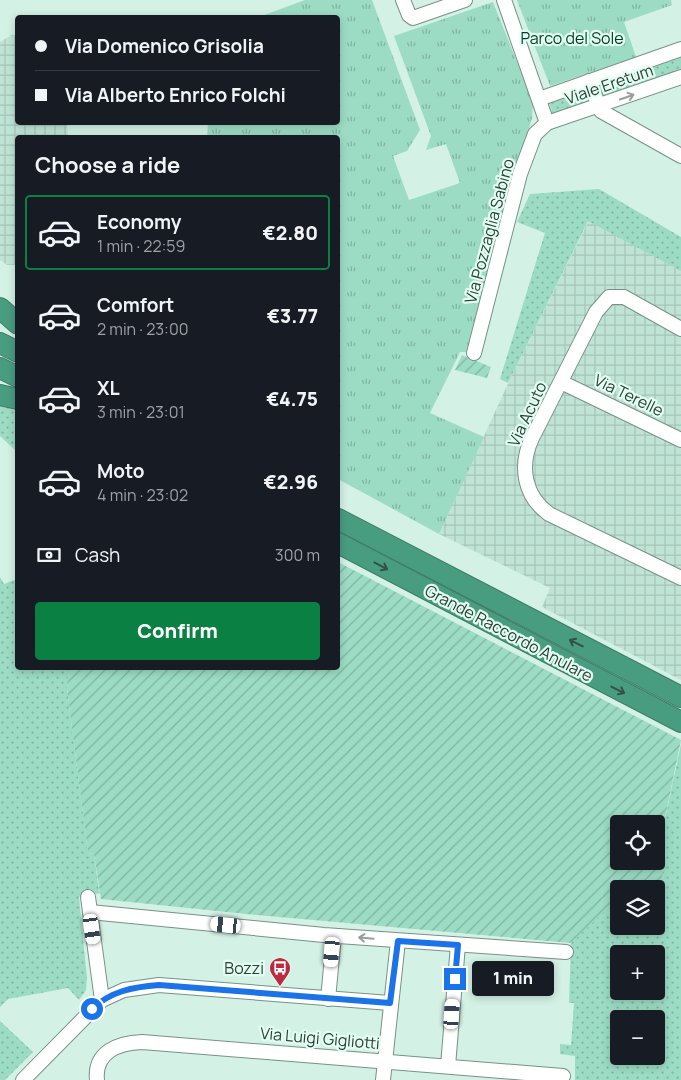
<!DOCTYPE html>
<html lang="en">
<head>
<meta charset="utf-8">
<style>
  body { margin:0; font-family:Manrope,sans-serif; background:#242831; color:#f1f3f6; height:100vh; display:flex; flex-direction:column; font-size:19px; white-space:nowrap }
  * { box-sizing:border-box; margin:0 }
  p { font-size:16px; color:#9ea1a6 }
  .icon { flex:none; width:28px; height:28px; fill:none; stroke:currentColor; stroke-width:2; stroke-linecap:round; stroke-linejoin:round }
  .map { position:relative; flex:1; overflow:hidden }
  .side { position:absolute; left:15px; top:135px; width:325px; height:535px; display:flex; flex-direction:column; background:#171b24; border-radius:5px; box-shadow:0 2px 8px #0003 }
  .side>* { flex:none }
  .top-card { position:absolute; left:15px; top:15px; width:325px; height:110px; border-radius:5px; box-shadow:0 2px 8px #0003; display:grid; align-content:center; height:110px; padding:0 20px; background:#171b24 }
  .tools { position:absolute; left:610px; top:815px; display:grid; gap:10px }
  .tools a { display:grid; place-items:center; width:55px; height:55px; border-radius:5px; background:#171b24; box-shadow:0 2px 8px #0003; font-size:25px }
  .end { position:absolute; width:22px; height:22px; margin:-11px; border:6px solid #1a73e8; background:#fff; box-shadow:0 0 0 2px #fff }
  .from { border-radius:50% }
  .bubble { position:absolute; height:35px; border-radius:5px; background:#171b24; box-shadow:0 2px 8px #0003; font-size:16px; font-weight:800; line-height:35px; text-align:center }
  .car { position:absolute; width:15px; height:30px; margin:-15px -8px; border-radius:6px; box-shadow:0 0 4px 1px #0007; background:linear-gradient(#fff 24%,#345 0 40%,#fff 0 76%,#345 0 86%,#fff 0) }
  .top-card b { display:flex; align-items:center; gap:18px; height:48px; font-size:19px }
  .top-card b+b { border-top:1px solid #363941 }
  .top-card i { width:12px; height:12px; background:#f1f3f6 }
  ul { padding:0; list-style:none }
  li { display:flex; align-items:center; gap:15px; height:75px; margin:0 10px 8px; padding:0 10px; border:2px solid transparent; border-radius:5px }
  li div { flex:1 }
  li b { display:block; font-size:19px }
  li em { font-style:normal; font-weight:800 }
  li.on { border-color:#0b8043 }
  li>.icon { width:45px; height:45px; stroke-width:1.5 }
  h2 { padding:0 20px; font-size:22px; line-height:60px }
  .pay { display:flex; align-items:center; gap:12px; height:55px; padding:0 20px; font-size:19px }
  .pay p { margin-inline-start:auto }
  .button { display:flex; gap:10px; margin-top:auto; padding:10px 20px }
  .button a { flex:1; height:58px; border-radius:5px; background:#0b8043; color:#fff; font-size:20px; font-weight:800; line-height:58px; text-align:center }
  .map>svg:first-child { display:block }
  .industrial { fill:url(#industrial-grid) }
  .grass { fill:url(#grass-dots); fill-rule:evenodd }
  .park { fill:url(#park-tufts) }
  .garden { fill:url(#garden-furrows); fill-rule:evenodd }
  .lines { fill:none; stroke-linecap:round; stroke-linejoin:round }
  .minor-casing { stroke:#779288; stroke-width:16 }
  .highway-casing { stroke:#407b67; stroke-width:22 }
  .minor { stroke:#fff; stroke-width:14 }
  .highway { stroke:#489d81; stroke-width:20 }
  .oneway { stroke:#989e9c }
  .oneway2 { stroke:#365047 }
  .route { stroke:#1a73e8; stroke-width:6 }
  .labels { text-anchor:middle; stroke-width:4.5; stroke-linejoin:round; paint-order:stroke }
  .park-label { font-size:16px; fill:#053a2b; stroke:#e0fef2 }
  .street-label { font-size:16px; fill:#313d38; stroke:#e0fef2 }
  .poi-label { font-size:16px; fill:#313d38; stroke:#e0fef2; text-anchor:end }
</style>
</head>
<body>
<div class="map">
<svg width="681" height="1080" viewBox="0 0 681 1080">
  <defs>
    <pattern id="industrial-grid" width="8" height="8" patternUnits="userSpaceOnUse" patternTransform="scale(1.25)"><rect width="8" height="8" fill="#bfe4d5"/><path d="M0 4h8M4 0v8" fill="none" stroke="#a5c4b8"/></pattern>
    <pattern id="grass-dots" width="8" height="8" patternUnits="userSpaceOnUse" patternTransform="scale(1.25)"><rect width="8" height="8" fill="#9cdcc4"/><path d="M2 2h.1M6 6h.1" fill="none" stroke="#80b4a0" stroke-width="1.8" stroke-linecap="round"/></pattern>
    <pattern id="park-tufts" width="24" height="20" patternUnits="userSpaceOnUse" patternTransform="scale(1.25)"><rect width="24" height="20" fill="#9cdcc4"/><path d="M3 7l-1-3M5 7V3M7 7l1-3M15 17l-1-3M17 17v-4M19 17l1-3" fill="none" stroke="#80b4a0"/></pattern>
    <pattern id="garden-furrows" width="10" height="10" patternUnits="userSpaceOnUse" patternTransform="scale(1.25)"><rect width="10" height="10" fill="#9cdcc4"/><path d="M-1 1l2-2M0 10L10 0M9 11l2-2" fill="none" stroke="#80b4a0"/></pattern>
  </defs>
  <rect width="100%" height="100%" fill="#d3f1e5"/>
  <!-- industrial -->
  <g class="industrial">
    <path d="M12,35L17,36L18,122L67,123L68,137L18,138L17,265H7L0,260V42Z"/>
    <path d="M589,220L681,271V680L542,607L550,588L439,534L512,375Z"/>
  </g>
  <!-- grass -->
  <g class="grass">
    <path d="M681,53V72L602,100L596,83Z"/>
    <path d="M586,87L592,103L554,117L548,100Z"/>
    <path d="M599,189L681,237V271L588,221L508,383L500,379L545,233L517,222L530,194Z"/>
    <path d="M0,399L17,405V452L0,436Z"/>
    <path d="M0,577L4,584L17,579L18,668H69L67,689L88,853L94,854L99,891L101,893L79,897L87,978L86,990L79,1000L68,988L8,999L0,1007Z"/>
    <path d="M681,744V1080H575V1056L560,1054V1044L571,1045L574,1003H569L571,943L606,909L619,915V926H656V889L666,854L658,852ZM619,954H656V991H619ZM619,1019H656V1056H619Z"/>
    <path d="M0,1021L33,1052L5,1080H0Z"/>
  </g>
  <!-- park -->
  <g class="park">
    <path d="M305,0H372L420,130L407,151L393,156L409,200L460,183L446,144L426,150L431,136L394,36L493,2L533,102L532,118L466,352H460L430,413L484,437L439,534L338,479V138H207L208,123L338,122V18L259,17Z"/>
    <path d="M517,0H671L672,5L624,22L636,57L550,86Z"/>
  </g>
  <!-- garden -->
  <g class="garden">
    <path d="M462,355L491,367L487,378L455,370Z"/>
    <path d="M338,562L681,740L658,852L666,854L661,881L657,882L656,889H619V915L606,910L571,943L257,915L101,899L94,854L88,853L67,689L68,669L338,668ZM619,824H656V861H619Z"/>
  </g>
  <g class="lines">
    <!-- minor casing -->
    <g class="minor-casing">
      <g id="minor">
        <path d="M403,0L409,15L413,18L465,0"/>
        <path d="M504,0L547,123"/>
        <path d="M589,81L601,111L681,156"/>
        <path d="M539,99L681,49"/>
        <path d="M681,329L624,297H609L596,312L532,438C519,466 524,496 549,514L681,578"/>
        <path d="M474,353L520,174L535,134L547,123L681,77"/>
        <path d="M561,382L681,440"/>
        <path d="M88,897L102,1000"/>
        <path d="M90,912L324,935L566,952"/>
        <path d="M328,999L334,936"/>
        <path d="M448,1066L458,945"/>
        <path d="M23,1080L102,1000L124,990L159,985L390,1003"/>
        <path d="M97,1080C94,1052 118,1043 142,1042L563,1076"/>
        <path d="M383,1080L398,941"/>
      </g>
    </g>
    <!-- highway casing -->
    <g class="highway-casing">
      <g id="highway">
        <path d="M0,308L18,324"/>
        <path d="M0,343L18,352"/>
        <path d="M0,368L18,377"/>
        <path d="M0,395L18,399"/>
        <path d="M338,519L681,697"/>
        <path d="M338,543L681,722"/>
      </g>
    </g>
    <!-- minor -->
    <use href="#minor" class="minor"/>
    <!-- highway -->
    <use href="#highway" class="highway"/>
  </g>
  <!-- one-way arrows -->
  <defs><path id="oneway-shaft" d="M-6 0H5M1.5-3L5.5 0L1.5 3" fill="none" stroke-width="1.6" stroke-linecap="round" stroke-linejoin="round" transform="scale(1.25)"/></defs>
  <g class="oneway">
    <use href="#oneway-shaft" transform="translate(627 97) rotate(-19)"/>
    <use href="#oneway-shaft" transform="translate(366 938) rotate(-175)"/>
  </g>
  <g class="oneway2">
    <use href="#oneway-shaft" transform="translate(381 566) rotate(28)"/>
    <use href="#oneway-shaft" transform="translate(576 643) rotate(-153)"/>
    <use href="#oneway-shaft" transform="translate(618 690) rotate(27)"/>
  </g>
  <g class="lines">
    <!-- route -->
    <path class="route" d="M92,1009C111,991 133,987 159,985L390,1003L398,941L458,945L455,979"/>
  </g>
  <!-- icons -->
  <defs>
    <g id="bus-pin" transform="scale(1.125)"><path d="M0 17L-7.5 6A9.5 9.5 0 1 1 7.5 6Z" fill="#bb2a3e" stroke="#e0fef2"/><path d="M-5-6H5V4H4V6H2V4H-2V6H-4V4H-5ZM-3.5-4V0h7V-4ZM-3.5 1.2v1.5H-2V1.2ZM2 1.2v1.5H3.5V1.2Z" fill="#fff"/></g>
  </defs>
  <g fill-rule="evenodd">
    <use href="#bus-pin" x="280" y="968"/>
  </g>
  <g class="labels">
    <!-- park labels -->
    <g class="park-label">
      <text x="572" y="44">Parco del Sole</text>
    </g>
    <!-- street labels -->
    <g class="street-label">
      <text transform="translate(609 84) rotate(-19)" y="6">Viale Eretum</text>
      <text transform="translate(489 231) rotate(-75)" y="6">Via Pozzaglia Sabino</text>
      <text transform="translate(629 395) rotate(26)" y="6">Via Terelle</text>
      <text transform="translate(527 414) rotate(-65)" y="6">Via Acuto</text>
      <text transform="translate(509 633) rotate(28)" y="6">Grande Raccordo Anulare</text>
      <text transform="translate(320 1038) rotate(5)" y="6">Via Luigi Gigliotti</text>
    </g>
    <!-- poi labels -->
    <g class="poi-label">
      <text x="264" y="974">Bozzi</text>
    </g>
  </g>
</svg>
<div class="tools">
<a><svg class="icon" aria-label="locate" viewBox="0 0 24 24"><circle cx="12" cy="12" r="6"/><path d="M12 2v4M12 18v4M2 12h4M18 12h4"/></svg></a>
<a><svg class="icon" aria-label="layers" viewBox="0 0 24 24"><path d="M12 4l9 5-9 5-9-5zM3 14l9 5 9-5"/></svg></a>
<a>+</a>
<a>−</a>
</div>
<i class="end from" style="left:92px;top:1009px"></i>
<i class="end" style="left:455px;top:979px"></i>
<div class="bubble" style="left:472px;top:961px;width:82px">1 min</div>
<i class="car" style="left:226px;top:925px;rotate:276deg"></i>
<i class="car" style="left:92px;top:929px;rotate:172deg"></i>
<i class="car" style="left:332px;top:952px;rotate:185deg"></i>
<i class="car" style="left:452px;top:1014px;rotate:4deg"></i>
<div class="top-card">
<b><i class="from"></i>Via Domenico Grisolia</b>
<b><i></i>Via Alberto Enrico Folchi</b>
</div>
<section class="side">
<h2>Choose a ride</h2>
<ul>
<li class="on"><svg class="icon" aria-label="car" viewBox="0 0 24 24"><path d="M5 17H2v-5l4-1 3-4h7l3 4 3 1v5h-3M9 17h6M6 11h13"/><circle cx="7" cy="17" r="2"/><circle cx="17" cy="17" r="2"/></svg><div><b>Economy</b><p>1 min · 22:59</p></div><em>€2.80</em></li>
<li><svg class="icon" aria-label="car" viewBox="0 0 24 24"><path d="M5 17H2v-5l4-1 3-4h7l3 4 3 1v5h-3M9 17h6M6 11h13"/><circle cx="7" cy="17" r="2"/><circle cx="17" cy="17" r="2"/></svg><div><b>Comfort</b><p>2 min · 23:00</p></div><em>€3.77</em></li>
<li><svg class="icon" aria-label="car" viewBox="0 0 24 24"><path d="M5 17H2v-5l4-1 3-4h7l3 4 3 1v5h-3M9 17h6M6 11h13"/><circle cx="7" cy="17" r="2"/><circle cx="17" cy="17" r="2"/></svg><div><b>XL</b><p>3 min · 23:01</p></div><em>€4.75</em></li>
<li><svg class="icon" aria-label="car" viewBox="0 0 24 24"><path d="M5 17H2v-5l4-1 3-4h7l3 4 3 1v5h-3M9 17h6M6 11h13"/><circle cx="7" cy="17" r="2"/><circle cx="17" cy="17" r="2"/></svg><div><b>Moto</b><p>4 min · 23:02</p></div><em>€2.96</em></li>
</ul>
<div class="pay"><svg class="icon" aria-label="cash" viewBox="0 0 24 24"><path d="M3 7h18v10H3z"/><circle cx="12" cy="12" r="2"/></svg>Cash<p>300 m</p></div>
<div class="button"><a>Confirm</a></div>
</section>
</div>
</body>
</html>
